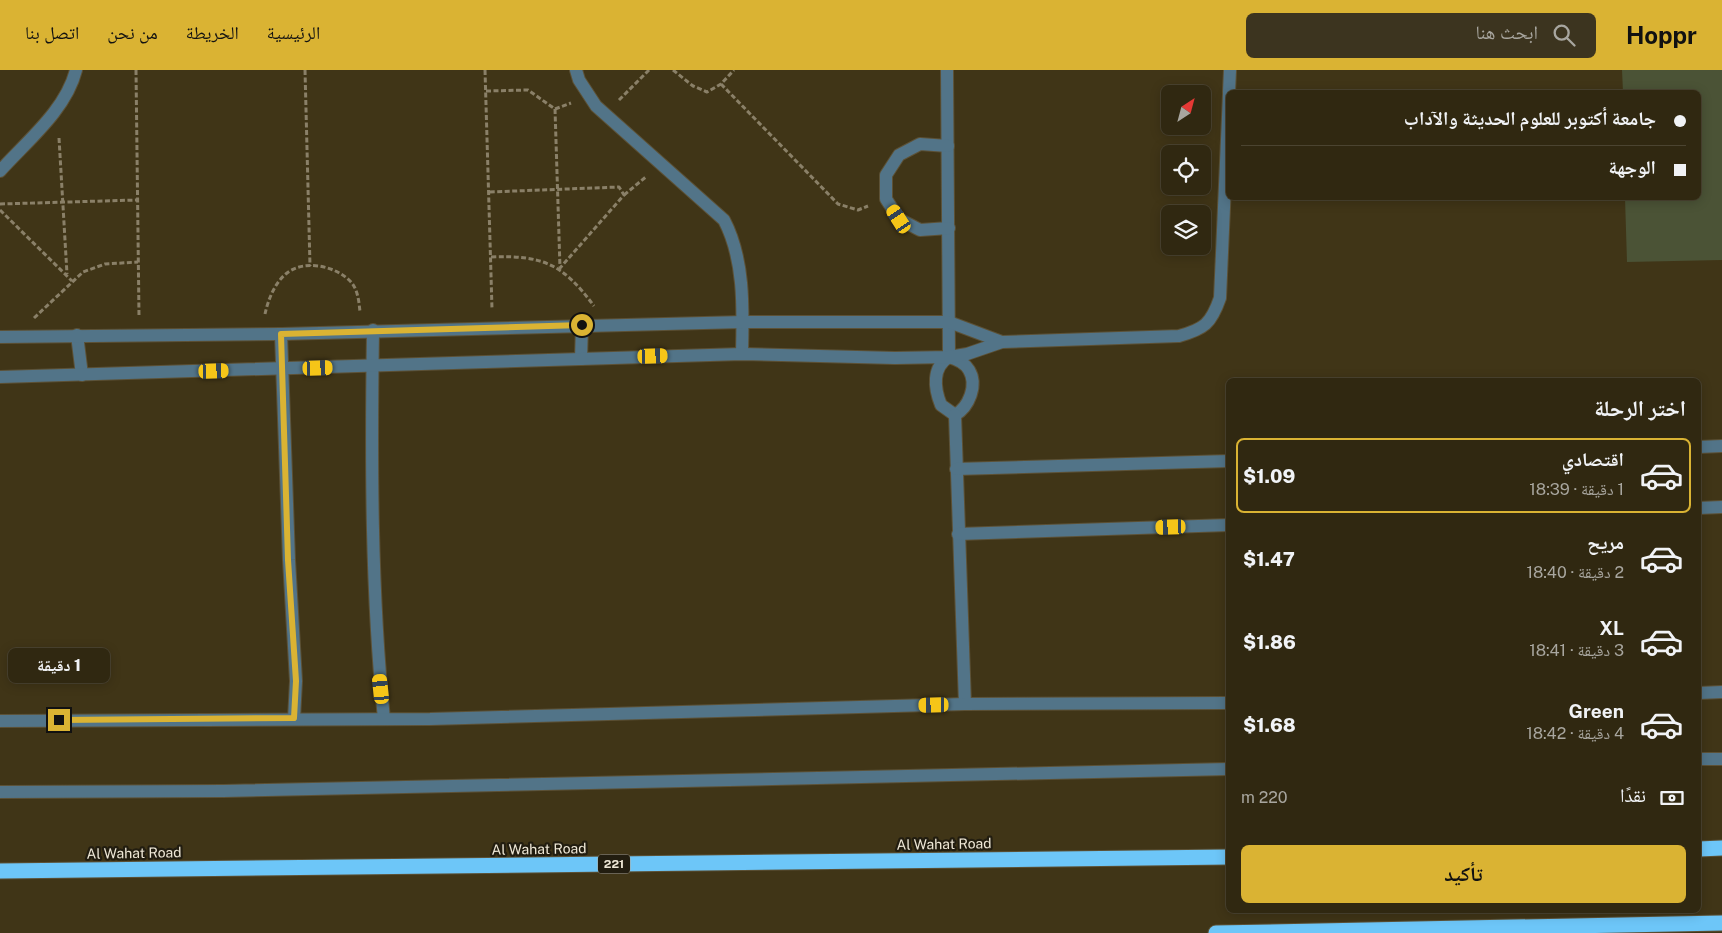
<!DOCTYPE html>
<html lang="ar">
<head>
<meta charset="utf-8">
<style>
  body { margin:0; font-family:"Public Sans","Noto Naskh Arabic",sans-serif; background:#3c341f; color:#f1f3f6; direction:rtl; height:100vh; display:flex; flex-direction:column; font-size:19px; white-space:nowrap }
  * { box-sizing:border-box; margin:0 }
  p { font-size:16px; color:#a8a69f }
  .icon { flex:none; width:28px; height:28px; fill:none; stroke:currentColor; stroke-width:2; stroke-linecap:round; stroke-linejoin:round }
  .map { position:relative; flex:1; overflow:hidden; direction:ltr }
  .details { position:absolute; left:1226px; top:308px; width:475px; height:535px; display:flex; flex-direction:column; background:#302811; border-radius:8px; box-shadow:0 2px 12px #0003,0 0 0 1px #4b4431; direction:rtl }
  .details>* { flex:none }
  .guide { position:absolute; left:1226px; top:20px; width:475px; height:110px; border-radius:8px; box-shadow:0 2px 12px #0003,0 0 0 1px #4b4431; direction:rtl; display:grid; align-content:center; height:110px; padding:0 15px; background:#302811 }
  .needle { width:32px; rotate:36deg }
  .buttons { position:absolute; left:1161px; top:15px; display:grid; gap:10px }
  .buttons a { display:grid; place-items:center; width:50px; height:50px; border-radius:8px; background:#302811; box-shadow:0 2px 12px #0003,0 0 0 1px #4b4431; font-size:25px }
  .end { position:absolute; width:22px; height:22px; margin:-11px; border:6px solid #dab333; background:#111; box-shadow:0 0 0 2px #111 }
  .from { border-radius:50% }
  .bubble { position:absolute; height:35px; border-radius:8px; background:#302811; box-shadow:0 2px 12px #0003,0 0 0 1px #4b4431; font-size:16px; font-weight:800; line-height:35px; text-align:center; direction:rtl }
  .car { position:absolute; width:15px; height:30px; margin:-15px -8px; border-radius:6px; box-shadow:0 0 4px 1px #0007; background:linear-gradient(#f5c518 24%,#345 0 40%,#f5c518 0 76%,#345 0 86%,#f5c518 0) }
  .guide b { display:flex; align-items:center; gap:18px; height:48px; font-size:19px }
  .guide b+b { border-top:1px solid #4b4431 }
  .guide i { width:12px; height:12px; background:#f1f3f6 }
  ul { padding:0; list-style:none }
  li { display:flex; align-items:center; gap:15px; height:75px; margin:0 10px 8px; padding:0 5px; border:2px solid transparent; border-radius:8px }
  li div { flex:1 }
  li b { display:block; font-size:19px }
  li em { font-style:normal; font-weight:800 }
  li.selected { border-color:#dab333 }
  li>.icon { width:45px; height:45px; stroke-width:1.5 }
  h2 { padding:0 15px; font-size:22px; line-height:60px }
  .pay { display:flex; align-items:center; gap:12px; height:55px; padding:0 15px; font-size:19px }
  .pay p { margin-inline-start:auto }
  .primary-button { display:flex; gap:10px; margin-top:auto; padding:10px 15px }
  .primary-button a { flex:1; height:58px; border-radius:8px; background:#dab333; color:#111; font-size:20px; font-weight:800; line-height:58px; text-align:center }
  header { display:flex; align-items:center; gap:30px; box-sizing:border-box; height:70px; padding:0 25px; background:#dab333; color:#111 }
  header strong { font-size:24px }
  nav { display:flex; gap:28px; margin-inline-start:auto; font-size:18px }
  .search { width:350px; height:45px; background:#3c341f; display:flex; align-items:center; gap:12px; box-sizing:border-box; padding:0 18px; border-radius:8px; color:#a8a69f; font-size:19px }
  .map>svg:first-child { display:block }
  .green { fill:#4b5336 }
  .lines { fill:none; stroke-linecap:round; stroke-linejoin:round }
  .minor-casing { stroke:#5c5136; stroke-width:14 }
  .highway-casing { stroke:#5c5136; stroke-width:17 }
  .path { stroke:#8a8068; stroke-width:3; stroke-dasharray:5 2.5; stroke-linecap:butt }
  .minor { stroke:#527488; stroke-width:12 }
  .highway { stroke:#6dc6f8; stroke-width:15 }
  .route { stroke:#dab333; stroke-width:6 }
  .labels { text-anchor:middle; stroke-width:4.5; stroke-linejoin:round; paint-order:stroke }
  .shield { fill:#221d10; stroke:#b1aa9b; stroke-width:1 }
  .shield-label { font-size:12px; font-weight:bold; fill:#eee7d6 }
  .street-label { font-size:14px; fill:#eee7d6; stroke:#221d10 }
</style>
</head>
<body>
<header>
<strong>Hoppr</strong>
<div class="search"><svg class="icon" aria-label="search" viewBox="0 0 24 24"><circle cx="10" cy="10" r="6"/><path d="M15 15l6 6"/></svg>ابحث هنا</div>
<nav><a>الرئيسية</a><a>الخريطة</a><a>من نحن</a><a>اتصل بنا</a></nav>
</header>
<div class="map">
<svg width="1722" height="863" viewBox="0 0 1722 863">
  <rect width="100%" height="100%" fill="#403517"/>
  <!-- green -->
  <path class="green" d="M1622,0H1722V190L1627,192L1625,128H1699V22H1623Z"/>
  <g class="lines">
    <!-- minor casing -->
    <g class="minor-casing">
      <g id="minor">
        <path d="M576,0L579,10L596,36L724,150C745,190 743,240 742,284"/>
        <path d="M947,0L949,287"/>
        <path d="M1229,22L1230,0"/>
        <path d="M948,76L920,74L899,85L886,105V129L899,149L920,160L949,158"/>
        <path d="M0,101C27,71 66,40 76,0"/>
        <path d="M373,260C371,389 371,521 384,649"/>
        <path d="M281,264L289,490L296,611L294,649"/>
        <path d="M77,265L82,305"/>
        <path d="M0,267L281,264L743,252H949L1002,272"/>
        <path d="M949,287C956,289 965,293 969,300C978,315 969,337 955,345"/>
        <path d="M949,287C932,297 934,318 941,335L955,345"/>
        <path d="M581,289L582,255"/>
        <path d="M0,307L742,284L895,288L949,287L967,284L1002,272L1179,266C1204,259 1211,254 1220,228L1229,24"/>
        <path d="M955,345L965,634"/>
        <path d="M1699,377L1722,376"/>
        <path d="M956,399L1229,391"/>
        <path d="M1699,438L1722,437"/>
        <path d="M958,464L1229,455"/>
        <path d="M1699,623L1722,622"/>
        <path d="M0,651L430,649L965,634L1229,633"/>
        <path d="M1699,689H1722"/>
        <path d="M0,722L223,721L1229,699"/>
      </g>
    </g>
    <!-- highway casing -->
    <g class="highway-casing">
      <g id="highway">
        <path d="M1699,779L1722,778"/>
        <path d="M0,801L1229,787"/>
        <path d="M1216,863L1722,853"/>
      </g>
    </g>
    <!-- path -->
    <g class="path">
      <path d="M136,0L139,246"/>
      <path d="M305,0L310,196"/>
      <path d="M485,0L492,239"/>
      <path d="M673,0L693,16L707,22L721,14L734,0"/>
      <path d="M721,14L838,134L858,140L868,136"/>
      <path d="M486,21L528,20L555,39L560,198L624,125L619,117L489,122"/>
      <path d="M619,30L649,0"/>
      <path d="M555,39L571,33"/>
      <path d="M59,68L67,204"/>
      <path d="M624,125L647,106"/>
      <path d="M0,134L137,130"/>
      <path d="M0,140L72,211"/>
      <path d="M491,187C543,185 563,194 594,236"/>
      <path d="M265,244C268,230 275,212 287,203C305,189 336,196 351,212C358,220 359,232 360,242"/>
      <path d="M34,248L83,202L105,194L138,192"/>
    </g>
    <!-- minor -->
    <use href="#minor" class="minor"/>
    <!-- highway -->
    <use href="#highway" class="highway"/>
  </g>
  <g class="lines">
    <!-- route -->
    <path class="route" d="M59,650L294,648L296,611L288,490L281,264L582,255"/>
  </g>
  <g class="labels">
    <!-- shield labels -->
    <rect class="shield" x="598" y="784.5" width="32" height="19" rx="4"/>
    <g class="shield-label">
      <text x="614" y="798">221</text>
    </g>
    <!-- street labels -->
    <g class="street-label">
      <text transform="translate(944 774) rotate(-1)" y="5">Al Wahat Road</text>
      <text transform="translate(539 779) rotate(-1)" y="5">Al Wahat Road</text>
      <text transform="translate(134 783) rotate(-1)" y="5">Al Wahat Road</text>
    </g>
  </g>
</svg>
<div class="buttons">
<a><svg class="needle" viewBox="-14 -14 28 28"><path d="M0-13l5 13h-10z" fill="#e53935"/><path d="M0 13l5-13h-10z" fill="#a8a69f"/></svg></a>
<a><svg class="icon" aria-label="locate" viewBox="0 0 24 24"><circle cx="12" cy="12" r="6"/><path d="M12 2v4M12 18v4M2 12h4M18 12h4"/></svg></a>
<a><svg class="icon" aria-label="layers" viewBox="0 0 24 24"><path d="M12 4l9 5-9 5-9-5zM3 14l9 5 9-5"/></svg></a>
</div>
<i class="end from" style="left:582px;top:255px"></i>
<i class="end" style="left:59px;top:650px"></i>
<div class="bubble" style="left:8px;top:578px;width:102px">1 دقيقة</div>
<i class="car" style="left:899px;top:149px;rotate:327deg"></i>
<i class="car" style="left:653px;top:286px;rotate:88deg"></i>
<i class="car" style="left:318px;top:298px;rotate:88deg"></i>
<i class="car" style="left:214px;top:301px;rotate:88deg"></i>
<i class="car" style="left:1171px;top:457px;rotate:268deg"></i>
<i class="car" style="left:381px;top:619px;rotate:354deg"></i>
<i class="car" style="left:934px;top:635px;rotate:269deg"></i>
<div class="guide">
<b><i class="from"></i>جامعة أكتوبر للعلوم الحديثة والآداب</b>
<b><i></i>الوجهة</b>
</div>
<section class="details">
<h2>اختر الرحلة</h2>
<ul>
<li class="selected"><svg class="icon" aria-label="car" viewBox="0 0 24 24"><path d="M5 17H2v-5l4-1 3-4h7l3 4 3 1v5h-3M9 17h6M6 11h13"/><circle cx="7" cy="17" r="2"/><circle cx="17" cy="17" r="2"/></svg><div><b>اقتصادي</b><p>1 دقيقة · 18:39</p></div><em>$1.09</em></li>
<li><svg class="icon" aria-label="car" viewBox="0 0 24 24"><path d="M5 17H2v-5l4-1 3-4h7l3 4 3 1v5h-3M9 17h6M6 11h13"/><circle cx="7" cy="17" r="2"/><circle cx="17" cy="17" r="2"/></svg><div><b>مريح</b><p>2 دقيقة · 18:40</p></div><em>$1.47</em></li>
<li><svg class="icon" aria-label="car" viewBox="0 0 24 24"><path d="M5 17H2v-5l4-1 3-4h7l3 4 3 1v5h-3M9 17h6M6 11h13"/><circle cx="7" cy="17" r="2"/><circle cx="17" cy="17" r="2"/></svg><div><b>XL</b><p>3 دقيقة · 18:41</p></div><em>$1.86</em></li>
<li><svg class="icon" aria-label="car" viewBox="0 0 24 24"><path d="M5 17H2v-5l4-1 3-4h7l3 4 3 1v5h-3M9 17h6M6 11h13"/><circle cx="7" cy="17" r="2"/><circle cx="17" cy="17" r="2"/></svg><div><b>Green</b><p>4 دقيقة · 18:42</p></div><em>$1.68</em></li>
</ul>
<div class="pay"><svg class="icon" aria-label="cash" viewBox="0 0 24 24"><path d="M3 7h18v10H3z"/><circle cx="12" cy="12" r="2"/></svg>نقدًا<p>220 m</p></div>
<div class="primary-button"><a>تأكيد</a></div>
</section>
</div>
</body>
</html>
